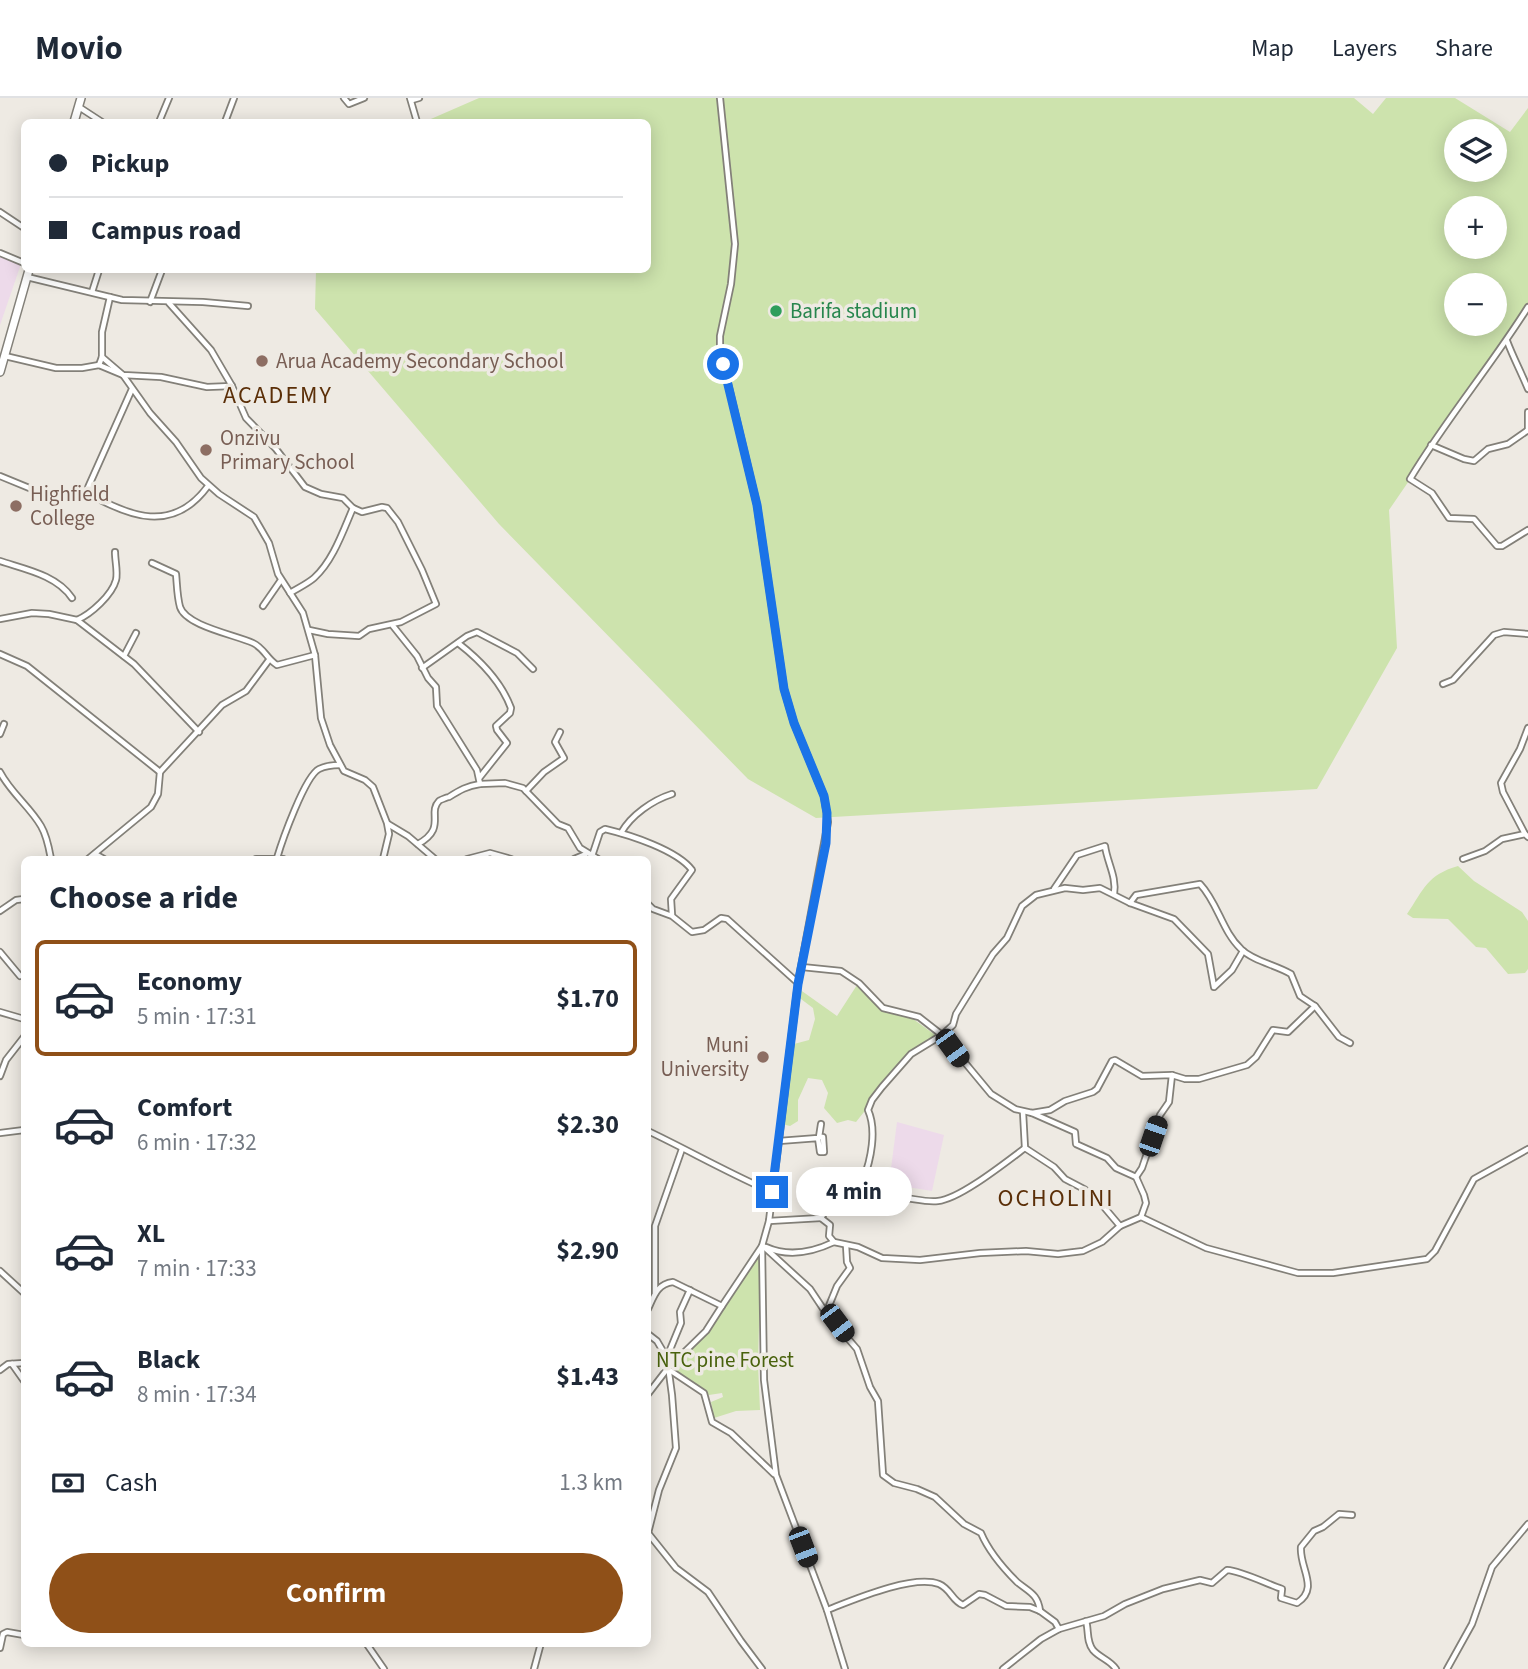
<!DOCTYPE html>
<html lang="en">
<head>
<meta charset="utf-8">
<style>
  body { margin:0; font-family:"Source Sans 3",sans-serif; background:#f2f2f3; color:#1f2937; height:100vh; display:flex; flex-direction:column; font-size:26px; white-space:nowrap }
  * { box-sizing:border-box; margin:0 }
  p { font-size:23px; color:#747a83 }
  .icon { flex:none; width:38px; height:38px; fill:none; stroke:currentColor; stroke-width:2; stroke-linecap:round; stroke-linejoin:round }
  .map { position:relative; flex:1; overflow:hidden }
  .side { position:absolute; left:21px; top:758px; width:630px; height:791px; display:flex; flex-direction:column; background:#fff; border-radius:10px; box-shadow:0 4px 18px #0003 }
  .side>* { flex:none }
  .top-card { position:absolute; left:21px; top:21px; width:630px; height:154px; border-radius:10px; box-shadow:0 4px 18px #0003; display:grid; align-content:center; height:154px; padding:0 28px; background:#fff }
  .fabs { position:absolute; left:1444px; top:21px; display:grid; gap:14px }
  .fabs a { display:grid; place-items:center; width:63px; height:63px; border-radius:50%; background:#fff; box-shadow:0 4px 18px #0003; font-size:35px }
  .end { position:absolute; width:32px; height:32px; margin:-16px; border:9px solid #1a73e8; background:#fff; box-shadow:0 0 0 4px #fff }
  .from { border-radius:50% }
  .bubble { position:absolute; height:49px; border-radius:24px; background:#fff; box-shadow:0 4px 18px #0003; font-size:23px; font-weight:700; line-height:49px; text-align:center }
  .car { position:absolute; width:21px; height:42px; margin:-21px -10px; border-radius:9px; box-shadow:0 0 5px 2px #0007; background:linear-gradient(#222 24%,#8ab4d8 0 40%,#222 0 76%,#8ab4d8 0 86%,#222 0) }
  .top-card b { display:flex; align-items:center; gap:24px; height:66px; font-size:26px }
  .top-card b+b { border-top:2px solid #e0e1e3 }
  .top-card i { width:18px; height:18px; background:#1f2937 }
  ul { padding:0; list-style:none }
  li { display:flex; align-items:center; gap:21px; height:116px; margin:0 14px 10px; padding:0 14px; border:4px solid transparent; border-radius:10px }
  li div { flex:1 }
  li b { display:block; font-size:26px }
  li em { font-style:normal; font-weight:700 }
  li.active { border-color:#8f5018 }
  li>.icon { width:63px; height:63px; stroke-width:1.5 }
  h2 { padding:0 28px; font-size:32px; line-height:84px }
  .pay { display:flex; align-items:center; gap:18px; height:77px; padding:0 28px; font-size:26px }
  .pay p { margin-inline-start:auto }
  .action { display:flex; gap:14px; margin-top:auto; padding:14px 28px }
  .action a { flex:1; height:80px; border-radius:42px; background:#8f5018; color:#fff; font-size:28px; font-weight:700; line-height:80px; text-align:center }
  header { display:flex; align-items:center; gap:42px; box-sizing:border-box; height:98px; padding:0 35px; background:#fff; border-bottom:2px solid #e0e1e3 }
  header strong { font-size:33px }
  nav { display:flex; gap:38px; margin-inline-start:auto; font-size:24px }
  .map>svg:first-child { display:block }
  .education { fill:#eddaea }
  .green { fill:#cde3ad; fill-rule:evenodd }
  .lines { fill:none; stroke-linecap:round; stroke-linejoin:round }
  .minor-casing { stroke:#838079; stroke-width:8 }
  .primary-casing { stroke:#838079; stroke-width:10 }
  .minor { stroke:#fff; stroke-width:4.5 }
  .primary { stroke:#fff; stroke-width:7 }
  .route { stroke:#1a73e8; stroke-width:9 }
  .leisure-dot { fill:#2e9e5b; stroke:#eeeae3; stroke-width:2.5 }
  .education-dot { fill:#8d6e63; stroke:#eeeae3; stroke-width:2.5 }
  .labels { text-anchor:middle; stroke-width:7; stroke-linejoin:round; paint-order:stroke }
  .leisure-label { font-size:21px; fill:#27864d; stroke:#eeeae3; text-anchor:start }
  .education-label { font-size:21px; fill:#785e54; stroke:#eeeae3; text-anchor:start }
  .park-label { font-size:21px; fill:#49620d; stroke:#eeeae3 }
  .quarter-label { font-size:24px; letter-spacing:2px; fill:#5b2f08; stroke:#eeeae3 }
</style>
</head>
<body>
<header>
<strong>Movio</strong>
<nav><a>Map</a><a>Layers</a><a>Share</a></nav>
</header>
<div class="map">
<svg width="1528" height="1571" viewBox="0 0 1528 1571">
  <rect width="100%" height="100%" fill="#eeeae3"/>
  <!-- education -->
  <g class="education">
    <path d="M0,157L21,166L0,227Z"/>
    <path d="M897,1024L944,1037L932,1093L889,1086Z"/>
  </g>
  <!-- green -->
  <g class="green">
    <path d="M479,0H1354L1373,16L1386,0H1455L1510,34L1528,10V209L1389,412L1397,550L1317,691L816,720L748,681L499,426L315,211L316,172H648V24H424ZM1456,33H1494V72H1456ZM1456,110H1494V149H1456ZM1456,187H1494V226H1456Z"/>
    <path d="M1458,768L1474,783L1522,814L1528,823V871L1525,875L1508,876L1486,850L1476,849L1448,821L1413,820L1407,816C1424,791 1427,777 1458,768Z"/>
    <path d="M857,887L880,911L909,918L938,939L910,956L856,1024L848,1022L837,1025L824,1010L828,995L822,982L808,980L798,1002V1023L790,1028L782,1026L794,946L809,942L815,921L813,910L797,898L799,891L837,918Z"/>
    <path d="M761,1150L758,1266L760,1312L736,1313L714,1320L711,1304L723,1299L722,1295L709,1297L669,1271L709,1231Z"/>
  </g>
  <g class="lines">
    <!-- minor casing -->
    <g class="minor-casing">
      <g id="minor">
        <path d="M344,0L349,6L364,0"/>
        <path d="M410,0L417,24"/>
        <path d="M720,0L735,146L731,186L720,238V252L757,407L784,591L794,625L824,698L828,724L798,885L769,1123L762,1148L764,1282L776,1377L827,1512L845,1571"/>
        <path d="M412,2L419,0"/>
        <path d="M79,9L102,24"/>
        <path d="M159,24L169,0"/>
        <path d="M225,24L234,0"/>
        <path d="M0,114L24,130"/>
        <path d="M0,155L24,165"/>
        <path d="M27,179L122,202L203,204L248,208"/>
        <path d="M92,194L99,172"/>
        <path d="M150,204L162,172"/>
        <path d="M169,205L211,252L232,288L246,320L276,351L305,389L321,396L343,400L353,410L362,414L382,409L387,410L398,424L422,472L436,506L401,524L369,531L359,538L328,536L309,532"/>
        <path d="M1528,209C1491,268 1446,321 1410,381L1432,395L1449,420L1474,421L1497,448H1502L1528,432"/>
        <path d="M1507,243C1513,259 1521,274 1528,291"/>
        <path d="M5,258L56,270H82L99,267L123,277L161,279L207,289L232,288"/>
        <path d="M102,259L123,277L150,315L176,344L201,380L219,396L254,419L269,445L278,476L303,515L315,557L321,620L330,647L344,673L365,682L373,689L387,725L389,736L383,761"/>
        <path d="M99,267L102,259V234L110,199"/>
        <path d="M1528,314V333"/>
        <path d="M1431,347L1464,361L1474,363L1488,351L1508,346L1528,332"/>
        <path d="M0,378L39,394H86L132,291"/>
        <path d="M86,394C129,419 173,436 208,388"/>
        <path d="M0,463C24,471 57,477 72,500"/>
        <path d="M152,465L176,476C177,486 177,498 180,509C186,528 236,537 253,545C264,550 267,561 277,567L315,557"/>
        <path d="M290,495C298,490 307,486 314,480C333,463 343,433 353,410"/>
        <path d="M263,508L281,482"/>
        <path d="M0,521L32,515L49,516L77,522L134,566L199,634"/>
        <path d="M77,522C91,516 112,497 116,482C118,474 115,463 115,454"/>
        <path d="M393,528L417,558L428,580L436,589L437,608L477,672L480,686L505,685L523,690L558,726L568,730L580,750L598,761"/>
        <path d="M458,545C480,562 501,583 511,610L510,615L496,628L497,632L507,645L480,679"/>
        <path d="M0,556L27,568L160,674"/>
        <path d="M124,558L136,535"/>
        <path d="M422,570L467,538L477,534L517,555L533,571"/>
        <path d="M1443,586L1453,582L1494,537L1504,534L1528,536"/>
        <path d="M0,636L4,626"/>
        <path d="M0,674C11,695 30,709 41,728C47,738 49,750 51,761"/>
        <path d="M526,693L544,674L564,660L555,644L560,634"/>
        <path d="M388,726L408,738L435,761"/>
        <path d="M621,735C631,717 653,702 672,696"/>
        <path d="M1525,736L1503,694L1501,685L1520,651L1528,630"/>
        <path d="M418,746C447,730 427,715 439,703C440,702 448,699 449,699C460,692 467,688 480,686"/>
        <path d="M95,756L104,761"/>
        <path d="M592,758L600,734L605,731C630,737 677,752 692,772L671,801L672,817"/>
        <path d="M277,760C282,743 305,678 319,671C325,668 334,667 340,667"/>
        <path d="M88,761L151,709L158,696L160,674L222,607L246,593L269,562"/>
        <path d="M256,761H283"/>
        <path d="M467,761L490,755L511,761"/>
        <path d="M574,761L586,756"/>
        <path d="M1463,761L1485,753L1502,741L1525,736L1528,739"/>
        <path d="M1054,791L1077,757L1105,748C1107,764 1117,779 1114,796"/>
        <path d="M1130,805L1136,797L1200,786C1218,805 1222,833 1241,851C1253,863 1276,867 1291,876L1300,898L1315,908L1339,939L1350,945"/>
        <path d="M648,806L653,811L672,818L692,834L704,832L721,820L727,821L798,885"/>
        <path d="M0,813L16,802L24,801"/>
        <path d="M0,854L20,878"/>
        <path d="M802,869L841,873L859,885L883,910L919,919L942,937L953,927L956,916L993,856L1007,840L1022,808L1036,797L1065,790L1083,792L1100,790L1130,805L1174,821L1208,856L1214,889L1232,872L1243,853"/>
        <path d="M0,914L24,921"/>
        <path d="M0,978L6,962L24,939"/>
        <path d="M1023,1014L1025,1050L1054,1069L1065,1081L1084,1091L1098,1102L1120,1128L1141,1119L1206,1150L1298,1175H1333L1427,1161L1435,1153L1474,1081L1528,1051"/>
        <path d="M1032,1015L1075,1034L1076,1046L1107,1060L1116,1070L1136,1079L1144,1097L1146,1105L1141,1119"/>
        <path d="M648,1033C690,1053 730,1076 772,1094"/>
        <path d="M0,1035L24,1032"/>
        <path d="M779,1043L818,1040L820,1054H824L823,1039H819L821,1026"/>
        <path d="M1136,1079L1142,1070L1160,1017L1169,1004L1172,977"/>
        <path d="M844,1109C850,1101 860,1092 863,1082C871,1062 877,1032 868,1012L872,1002L882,989L911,956L942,937L991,996L1015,1011L1032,1015L1050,1012L1065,1003L1093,994L1097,991L1112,963L1115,962L1142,978L1172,977L1185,981H1199L1247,967L1256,959L1273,932L1288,934L1315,908"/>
        <path d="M821,1120L830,1127L829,1138L834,1144L858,1149L882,1160L920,1162L980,1155L1026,1153L1058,1156L1083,1153L1102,1144L1120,1128"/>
        <path d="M769,1123L821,1120L830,1106C851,1111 869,1103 889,1100C905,1097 922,1105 938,1103C960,1101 1006,1064 1025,1050"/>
        <path d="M763,1148L810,1191L826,1215L857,1251L870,1289L878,1303L883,1377L894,1385L917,1391L935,1399L964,1426L981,1435C989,1454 1003,1470 1017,1484C1029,1494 1038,1496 1040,1513"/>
        <path d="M766,1149C788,1159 813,1154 834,1144"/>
        <path d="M0,1173L24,1195"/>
        <path d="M655,1195V1128L682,1051"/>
        <path d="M648,1211C654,1198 657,1186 673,1184L722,1208L762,1148"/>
        <path d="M826,1215L837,1188L850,1170L847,1164L846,1147"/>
        <path d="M648,1236L657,1243L667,1260L672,1297L676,1350L659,1392L648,1435"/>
        <path d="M667,1259L681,1225L680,1214L690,1192"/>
        <path d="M12,1266L24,1283"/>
        <path d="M668,1271L704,1295L712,1324L731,1335L774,1376"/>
        <path d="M0,1272L8,1266L24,1265"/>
        <path d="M648,1296L668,1270L706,1233L722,1208"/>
        <path d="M648,1435L676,1470L708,1494L741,1543L762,1571"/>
        <path d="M827,1512C853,1502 913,1476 939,1486C951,1491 952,1503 963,1507L979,1496L985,1497L1006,1508L1030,1509L1040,1513L1055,1524L1059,1531"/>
        <path d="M1086,1523C1089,1533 1086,1543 1093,1552C1100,1560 1110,1562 1116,1571"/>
        <path d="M366,1545L384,1571"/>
        <path d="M0,1550L3,1536L7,1534L24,1537"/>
        <path d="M534,1571L541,1545"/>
        <path d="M1003,1571L1041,1541L1059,1531L1104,1518L1125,1506L1163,1491L1200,1482L1212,1485L1227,1472C1242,1473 1267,1486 1282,1491L1281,1500L1297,1505C1320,1490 1299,1470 1301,1449L1314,1433L1323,1429L1339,1416L1352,1417"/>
        <path d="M1447,1571L1472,1526L1492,1469L1528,1426"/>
      </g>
    </g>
    <!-- primary casing -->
    <g class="primary-casing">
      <g id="primary">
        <path d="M74,24L81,0"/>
        <path d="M0,274L29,172"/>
      </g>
    </g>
    <!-- minor -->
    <use href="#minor" class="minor"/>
    <!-- primary -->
    <use href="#primary" class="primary"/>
  </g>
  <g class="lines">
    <!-- route -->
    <path class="route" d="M723,266L757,407L784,591L794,625L824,698L827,715L826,745L798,886L772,1094"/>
  </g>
  <!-- markers -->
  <circle class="leisure-dot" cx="776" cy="213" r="7"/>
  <g class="education-dot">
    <circle cx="262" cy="263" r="7"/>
    <circle cx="206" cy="352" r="7"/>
    <circle cx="16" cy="408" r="7"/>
    <circle cx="763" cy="959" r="7"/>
  </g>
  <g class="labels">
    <!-- leisure labels -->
    <g class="leisure-label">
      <text x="790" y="220">Barifa stadium</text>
    </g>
    <!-- education labels -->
    <g class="education-label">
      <text x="276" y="270">Arua Academy Secondary School</text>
      <text x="220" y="347">Onzivu<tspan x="220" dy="24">Primary School</tspan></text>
      <text x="30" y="403">Highfield<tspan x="30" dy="24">College</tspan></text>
      <text x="749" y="954" text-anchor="end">Muni<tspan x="749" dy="24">University</tspan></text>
    </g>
    <!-- park labels -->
    <g class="park-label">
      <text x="725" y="1269">NTC pine Forest</text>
    </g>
    <!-- quarter labels -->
    <g class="quarter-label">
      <text x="278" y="305">ACADEMY</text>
      <text x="1056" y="1108">OCHOLINI</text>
    </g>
  </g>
</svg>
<div class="fabs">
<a><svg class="icon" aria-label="layers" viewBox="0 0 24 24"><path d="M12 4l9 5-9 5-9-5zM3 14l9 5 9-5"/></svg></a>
<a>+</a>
<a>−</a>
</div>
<i class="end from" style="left:723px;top:266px"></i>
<i class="end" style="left:772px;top:1094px"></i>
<div class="bubble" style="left:796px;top:1069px;width:116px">4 min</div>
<i class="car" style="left:952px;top:950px;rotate:144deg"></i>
<i class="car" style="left:1153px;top:1038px;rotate:19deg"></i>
<i class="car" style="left:837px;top:1225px;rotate:143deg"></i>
<i class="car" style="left:803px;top:1449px;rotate:159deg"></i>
<div class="top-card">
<b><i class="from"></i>Pickup</b>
<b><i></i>Campus road</b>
</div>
<section class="side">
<h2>Choose a ride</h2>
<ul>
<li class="active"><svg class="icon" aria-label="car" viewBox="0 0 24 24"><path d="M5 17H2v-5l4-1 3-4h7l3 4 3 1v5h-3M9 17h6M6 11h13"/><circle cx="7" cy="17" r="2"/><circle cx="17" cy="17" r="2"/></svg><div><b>Economy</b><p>5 min · 17:31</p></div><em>$1.70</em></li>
<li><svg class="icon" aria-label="car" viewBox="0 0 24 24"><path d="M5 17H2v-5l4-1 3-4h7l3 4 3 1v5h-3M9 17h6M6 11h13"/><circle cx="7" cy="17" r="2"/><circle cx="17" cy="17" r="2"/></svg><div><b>Comfort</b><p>6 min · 17:32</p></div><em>$2.30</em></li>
<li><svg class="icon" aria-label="car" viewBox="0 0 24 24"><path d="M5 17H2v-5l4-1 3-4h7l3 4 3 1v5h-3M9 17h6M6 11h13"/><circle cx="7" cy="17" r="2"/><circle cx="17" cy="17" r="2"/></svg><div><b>XL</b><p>7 min · 17:33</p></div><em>$2.90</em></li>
<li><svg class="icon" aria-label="car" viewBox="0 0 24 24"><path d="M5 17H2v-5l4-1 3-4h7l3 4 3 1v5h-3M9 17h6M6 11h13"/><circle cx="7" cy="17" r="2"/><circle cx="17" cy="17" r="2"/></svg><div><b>Black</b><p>8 min · 17:34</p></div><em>$1.43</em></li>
</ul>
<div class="pay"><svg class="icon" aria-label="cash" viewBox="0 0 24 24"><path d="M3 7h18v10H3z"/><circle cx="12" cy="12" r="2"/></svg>Cash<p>1.3 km</p></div>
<div class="action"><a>Confirm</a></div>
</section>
</div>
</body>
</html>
